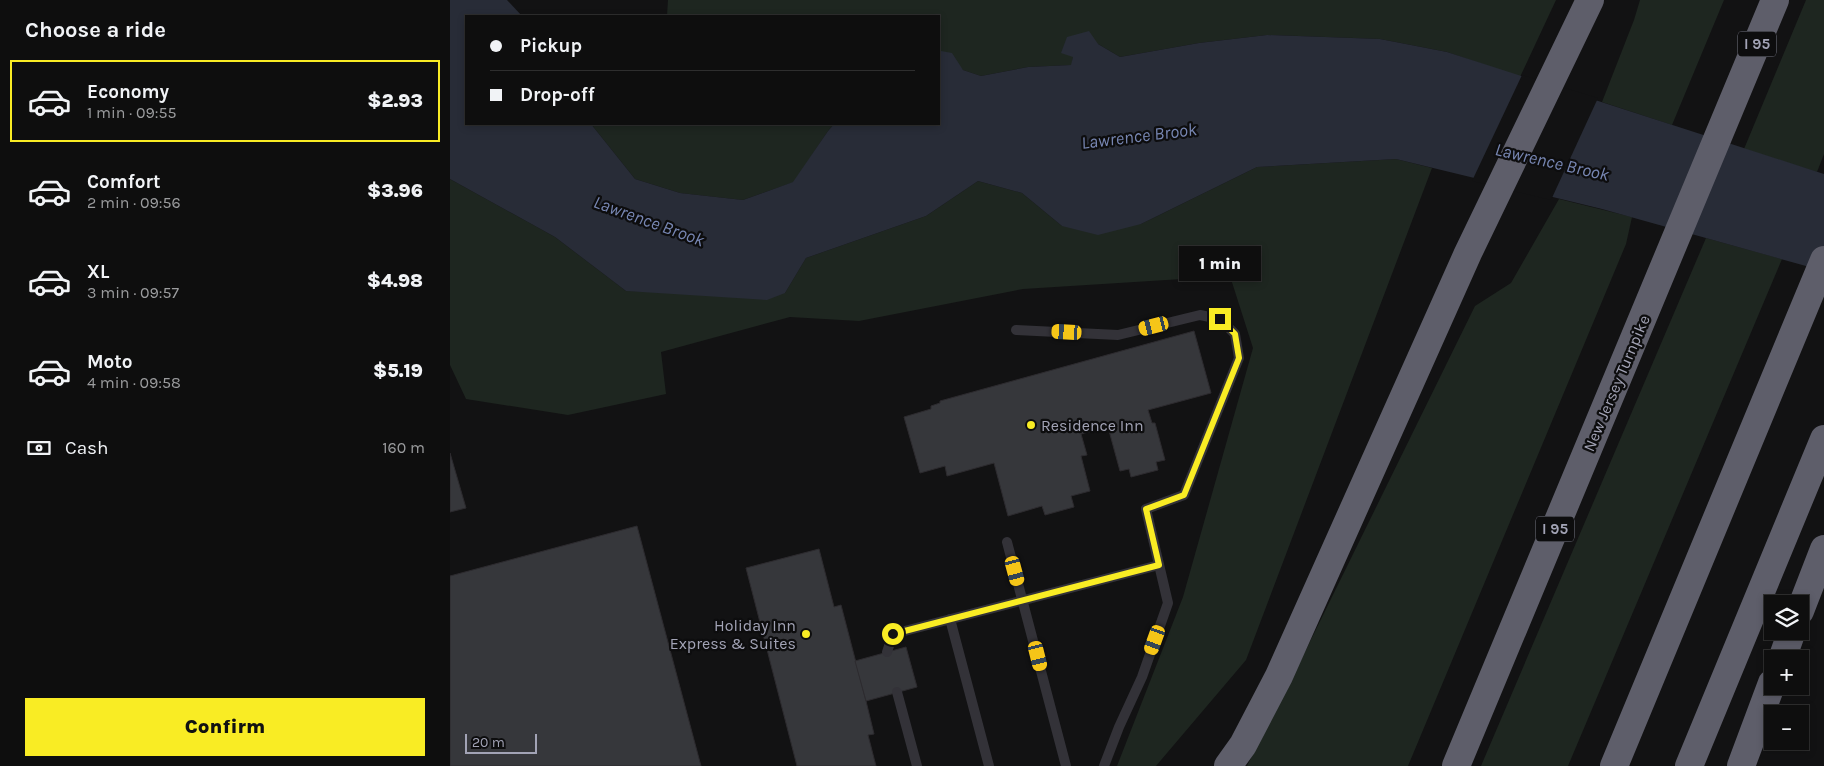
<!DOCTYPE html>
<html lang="en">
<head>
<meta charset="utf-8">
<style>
  body { margin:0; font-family:Karla,sans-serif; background:#1c1c1c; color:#f1f3f6; height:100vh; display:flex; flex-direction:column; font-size:19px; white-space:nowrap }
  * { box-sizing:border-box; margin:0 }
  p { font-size:16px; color:#9b9c9e }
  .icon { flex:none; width:28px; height:28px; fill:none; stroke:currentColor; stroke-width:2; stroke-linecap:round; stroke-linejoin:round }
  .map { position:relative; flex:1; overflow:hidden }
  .drawer { display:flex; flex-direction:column; background:#0e0e0e; width:450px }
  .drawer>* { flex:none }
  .hud { position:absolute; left:15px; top:15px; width:475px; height:110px; border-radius:0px; box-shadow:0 2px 8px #0003,0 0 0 1px #2e2e2e; display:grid; align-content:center; height:110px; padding:0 25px; background:#0e0e0e }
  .buttons { position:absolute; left:1314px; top:595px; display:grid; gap:10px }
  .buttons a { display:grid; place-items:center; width:45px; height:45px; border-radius:0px; background:#0e0e0e; box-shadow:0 2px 8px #0003,0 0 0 1px #2e2e2e; font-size:25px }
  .scale { position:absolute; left:15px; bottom:12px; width:72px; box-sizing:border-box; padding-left:5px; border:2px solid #a2a3b5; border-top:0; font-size:14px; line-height:18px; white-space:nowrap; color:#a2a3b5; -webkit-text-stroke:4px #0d0d0e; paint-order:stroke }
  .end { position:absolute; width:22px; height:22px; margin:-11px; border:6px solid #f9ec24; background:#111; box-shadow:0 0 0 2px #111 }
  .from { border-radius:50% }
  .bubble { position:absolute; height:35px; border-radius:0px; background:#0e0e0e; box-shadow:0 2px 8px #0003,0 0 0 1px #2e2e2e; font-size:16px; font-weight:800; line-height:35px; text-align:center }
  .car { position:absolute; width:15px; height:30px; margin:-15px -8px; border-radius:6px; box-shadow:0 0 4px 1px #0007; background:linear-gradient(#f5c518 24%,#345 0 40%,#f5c518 0 76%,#345 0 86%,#f5c518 0) }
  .hud b { display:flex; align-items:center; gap:18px; height:48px; font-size:19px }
  .hud b+b { border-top:1px solid #2e2e2e }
  .hud i { width:12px; height:12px; background:#f1f3f6 }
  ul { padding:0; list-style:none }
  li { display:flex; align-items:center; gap:15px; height:82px; margin:0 10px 8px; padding:0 15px; border:2px solid transparent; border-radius:0px }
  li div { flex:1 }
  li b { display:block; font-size:19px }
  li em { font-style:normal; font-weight:800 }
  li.current { border-color:#f9ec24 }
  li>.icon { width:45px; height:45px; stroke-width:1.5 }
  h2 { padding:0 25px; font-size:22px; line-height:60px }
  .pay { display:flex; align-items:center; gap:12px; height:55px; padding:0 25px; font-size:19px }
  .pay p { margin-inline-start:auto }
  .cta { display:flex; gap:10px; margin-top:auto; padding:10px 25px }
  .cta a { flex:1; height:58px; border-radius:0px; background:#f9ec24; color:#111; font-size:20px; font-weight:800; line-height:58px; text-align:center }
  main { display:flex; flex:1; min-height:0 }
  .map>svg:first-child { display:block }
  .green { fill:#1e2620 }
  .water { fill:#282c37 }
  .pier { fill:#121213 }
  .building { fill:#36373b; stroke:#2d2b2f }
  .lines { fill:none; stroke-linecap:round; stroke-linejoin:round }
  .service { stroke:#333238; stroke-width:10 }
  .motorway { stroke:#5e5e6a; stroke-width:28 }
  .route { stroke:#f9ec24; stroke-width:6 }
  .poi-dot { fill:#f9ec24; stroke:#0d0d0e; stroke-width:2 }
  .labels { text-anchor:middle; stroke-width:4.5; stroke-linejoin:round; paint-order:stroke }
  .shield { fill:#0d0d0e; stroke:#757683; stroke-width:1 }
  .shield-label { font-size:15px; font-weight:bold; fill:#a2a3b5 }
  .street-label { font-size:16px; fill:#a2a3b5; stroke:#0d0d0e }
  .poi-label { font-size:16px; fill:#a2a3b5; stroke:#0d0d0e; text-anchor:start }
  .water-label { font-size:18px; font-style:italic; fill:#7786b2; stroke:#0d0d0e }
</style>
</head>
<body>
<main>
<section class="drawer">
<h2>Choose a ride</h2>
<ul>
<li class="current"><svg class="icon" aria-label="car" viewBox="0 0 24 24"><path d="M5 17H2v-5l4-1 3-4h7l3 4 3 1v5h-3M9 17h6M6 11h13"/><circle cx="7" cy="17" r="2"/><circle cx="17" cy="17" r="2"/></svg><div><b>Economy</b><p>1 min · 09:55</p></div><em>$2.93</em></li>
<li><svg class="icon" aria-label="car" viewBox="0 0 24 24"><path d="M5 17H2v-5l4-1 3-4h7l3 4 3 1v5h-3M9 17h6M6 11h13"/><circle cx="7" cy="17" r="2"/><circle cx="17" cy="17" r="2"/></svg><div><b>Comfort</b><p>2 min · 09:56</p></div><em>$3.96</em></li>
<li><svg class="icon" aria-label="car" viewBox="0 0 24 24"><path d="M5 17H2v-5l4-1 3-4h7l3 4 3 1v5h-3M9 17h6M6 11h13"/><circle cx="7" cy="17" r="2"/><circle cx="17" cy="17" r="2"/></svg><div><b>XL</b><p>3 min · 09:57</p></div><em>$4.98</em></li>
<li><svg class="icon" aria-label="car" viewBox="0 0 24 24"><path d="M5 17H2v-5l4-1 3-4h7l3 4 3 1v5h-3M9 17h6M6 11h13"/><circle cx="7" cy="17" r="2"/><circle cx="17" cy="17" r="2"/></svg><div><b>Moto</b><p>4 min · 09:58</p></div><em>$5.19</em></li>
</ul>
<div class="pay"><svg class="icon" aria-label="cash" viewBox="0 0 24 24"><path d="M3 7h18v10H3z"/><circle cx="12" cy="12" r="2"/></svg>Cash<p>160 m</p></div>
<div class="cta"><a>Confirm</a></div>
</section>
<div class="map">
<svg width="1374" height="766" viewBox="0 0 1374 766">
  <rect width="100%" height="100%" fill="#121213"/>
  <!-- green -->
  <g class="green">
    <path d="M218,0H1106L1070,77L997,52L930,39L817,35L749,43L670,57L648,44L623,57L622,65L578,67L531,76L513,70L491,51L489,61V16H217Z"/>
    <path d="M1190,0H1274L1222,125L1152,102L1184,20Z"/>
    <path d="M1356,0H1374V154L1367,172L1294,149Z"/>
    <path d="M141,124H384L378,131L344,182L293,200L230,193L185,179Z"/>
    <path d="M946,159L982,168L796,660L706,766H667L733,597L803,348L780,276L573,289L409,321L340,317L211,352L216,394L118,415L16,399L0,365V179L105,237L176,291L335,293L356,258L476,216L528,181L572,193L612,226L691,224L807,167Z"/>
    <path d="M1109,199L1182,217L1176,244L958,766H797L849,664L1025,306L1061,283Z"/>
    <path d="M1256,238L1332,259L1118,766H1031Z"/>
  </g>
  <!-- water -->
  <path class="water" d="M0,0H57L72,16H16V124H141L185,179L230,193L293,200L343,182L378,131L384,124H489V61L491,51L502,53L513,70L531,76L578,67L621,65L623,57L611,53L617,37L639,31L648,44L670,57L749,43L817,35L930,39L997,52L1374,174V271L1152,209L946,159L807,167L691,224L648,235L612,226L572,193L528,181L476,216L356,258L335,293L317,300L176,291L105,237L0,179Z"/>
  <!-- pier -->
  <path class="pier" d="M1072,75L1148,98L1101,200L1022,181Z"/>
  <!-- building -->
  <g class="building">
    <path d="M744,331L761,393L698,410L702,423H705L715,460L706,462L708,470L681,477L679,469L670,471L658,427L631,434L637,455L631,456L640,491L621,496L624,507L595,515L592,506L558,516L544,463L497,476L495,466L470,473L454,417L481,409V406L490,403V401Z"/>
    <path d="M0,453L16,508L0,512Z"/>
    <path d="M187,526L251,766H0V576Z"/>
    <path d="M369,549L384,607L391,605L416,701L424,734L418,735L426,766H347L296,568Z"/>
    <path d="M456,647L467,687L416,701L405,661Z"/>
  </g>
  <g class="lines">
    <!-- service -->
    <g class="service">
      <path d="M566,330L668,335L750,315L770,319L785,334L789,358L734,495L696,509L718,603L692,677L669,727L654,766"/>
      <path d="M557,542L616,766"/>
      <path d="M500,619L539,766"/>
      <path d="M437,652L443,634L709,565"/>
      <path d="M447,692L467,766"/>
    </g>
    <!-- motorway -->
    <g class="motorway">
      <path d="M1350,611L1374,549"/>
      <path d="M1332,659L1342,631"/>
      <path d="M778,766L793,745L829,676L1018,253L1140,0"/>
      <path d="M1006,766L1325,0"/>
      <path d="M1164,766L1374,260"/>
      <path d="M1239,766L1374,439"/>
      <path d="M1291,766L1322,683"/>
    </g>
  </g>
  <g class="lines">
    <!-- route -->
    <path class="route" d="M443,634L709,565L696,509L734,495L789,358L785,334L770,319"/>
  </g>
  <!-- markers -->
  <g class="poi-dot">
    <circle cx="581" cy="425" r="5"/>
    <circle cx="356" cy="634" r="5"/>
  </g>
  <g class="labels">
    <!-- shield labels -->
    <g class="shield">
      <rect x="1288" y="31.5" width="38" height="25" rx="4"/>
      <rect x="1086" y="516.5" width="38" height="25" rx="4"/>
    </g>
    <g class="shield-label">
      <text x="1307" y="49">I 95</text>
      <text x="1105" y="534">I 95</text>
    </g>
    <!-- street labels -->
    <g class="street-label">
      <text transform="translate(1166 383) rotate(-67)" y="6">New Jersey Turnpike</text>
    </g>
    <!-- poi labels -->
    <g class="poi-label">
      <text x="591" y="431">Residence Inn</text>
      <text x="346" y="631" text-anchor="end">Holiday Inn<tspan x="346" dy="18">Express &amp; Suites</tspan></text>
    </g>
    <!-- water labels -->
    <g class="water-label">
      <text transform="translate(689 136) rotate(-7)" y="6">Lawrence Brook</text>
      <text transform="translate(1102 162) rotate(13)" y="6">Lawrence Brook</text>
      <text transform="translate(199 221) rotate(20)" y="6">Lawrence Brook</text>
    </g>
  </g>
</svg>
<div class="buttons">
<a><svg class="icon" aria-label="layers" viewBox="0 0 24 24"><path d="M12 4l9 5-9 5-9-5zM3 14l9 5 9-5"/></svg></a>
<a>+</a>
<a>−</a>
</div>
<div class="scale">20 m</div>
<i class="end from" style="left:443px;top:634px"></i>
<i class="end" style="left:770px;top:319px"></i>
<div class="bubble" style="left:729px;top:246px;width:82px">1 min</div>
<i class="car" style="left:704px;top:326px;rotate:256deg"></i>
<i class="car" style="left:617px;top:332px;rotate:273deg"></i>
<i class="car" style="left:565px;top:571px;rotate:165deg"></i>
<i class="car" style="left:705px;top:640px;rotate:200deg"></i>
<i class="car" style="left:588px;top:656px;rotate:166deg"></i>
<div class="hud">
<b><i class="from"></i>Pickup</b>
<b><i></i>Drop-off</b>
</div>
</div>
</main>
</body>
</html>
